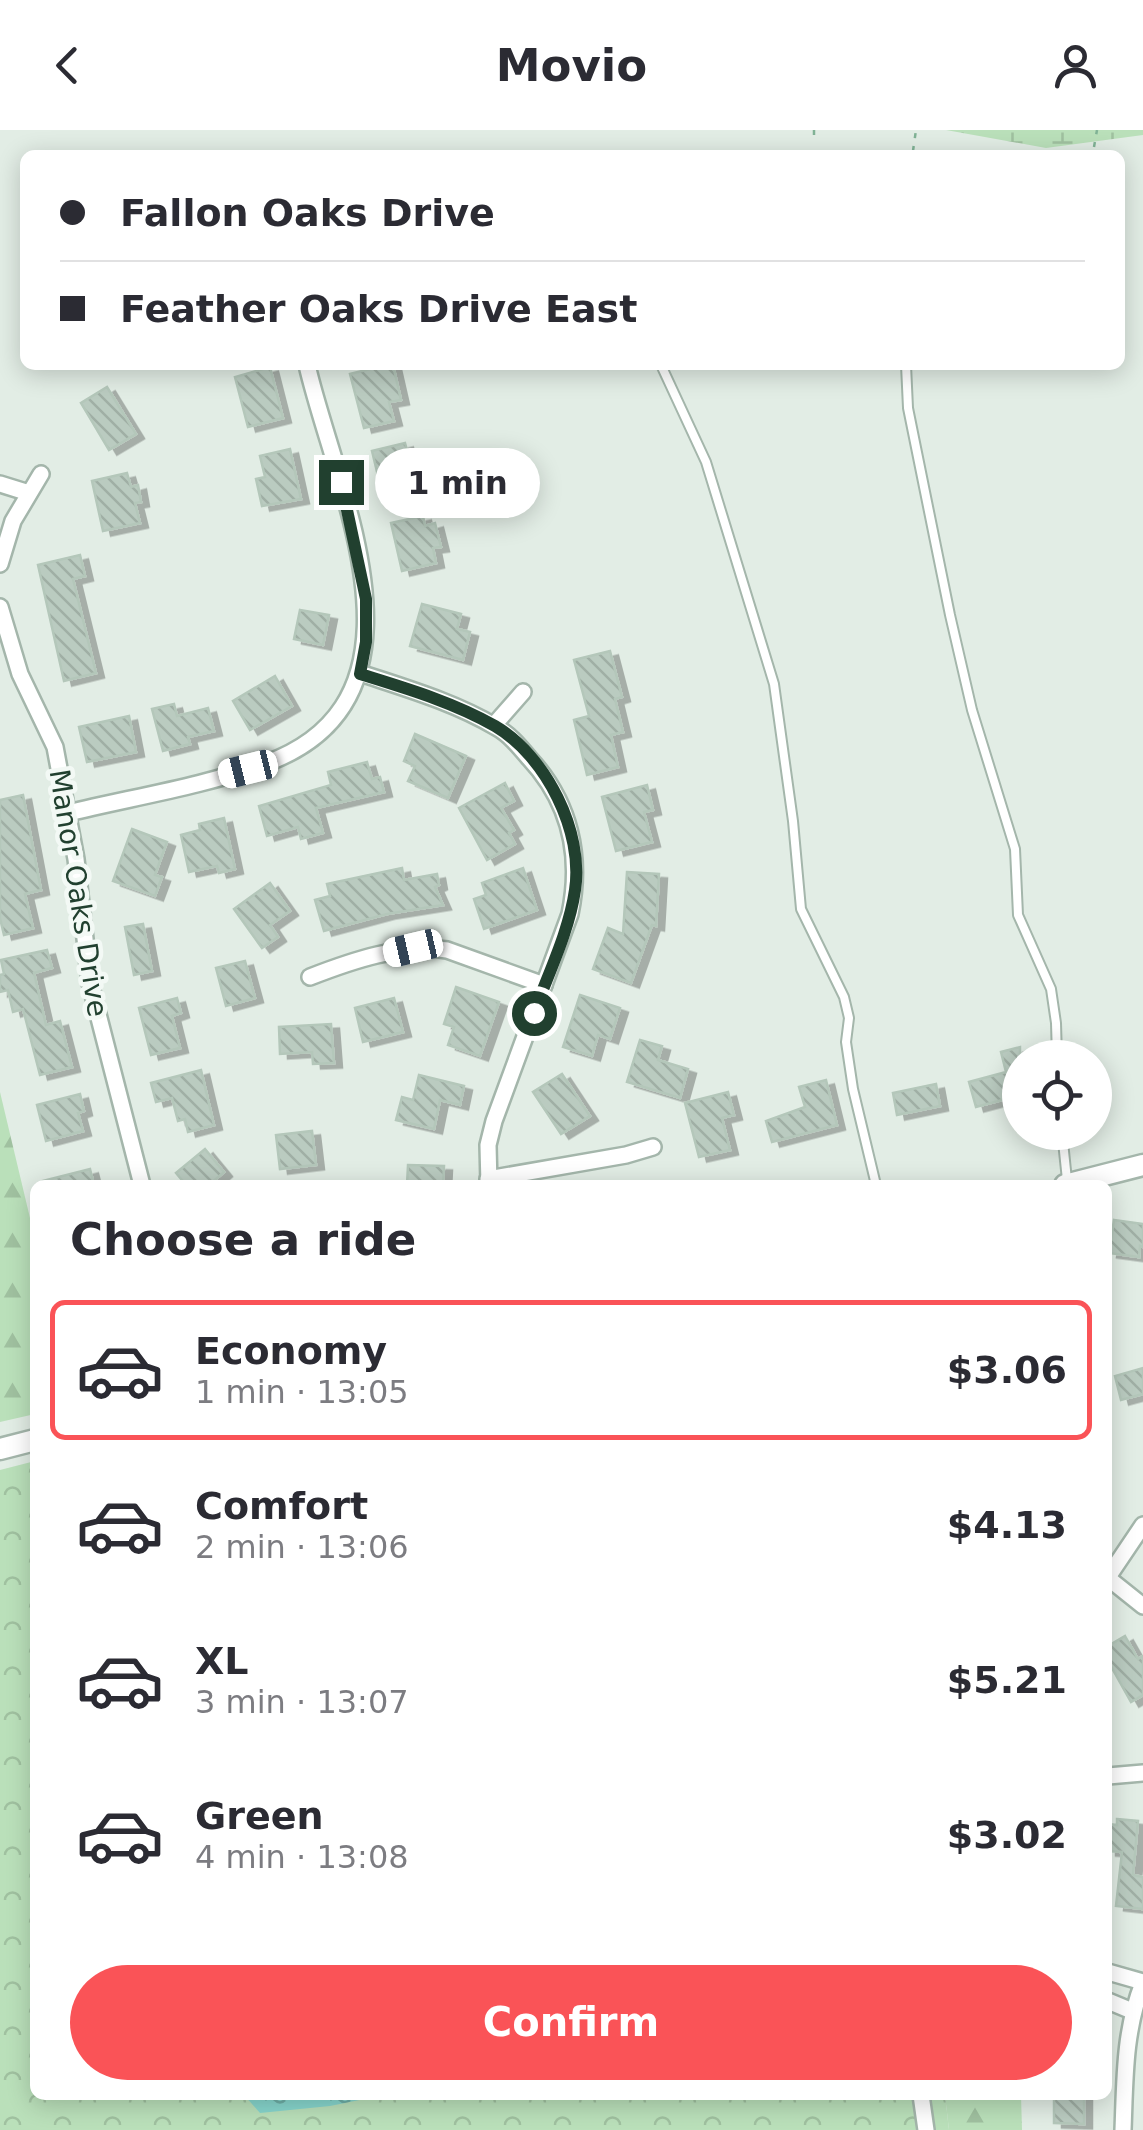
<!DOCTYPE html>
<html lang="en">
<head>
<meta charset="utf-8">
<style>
  body { margin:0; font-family:"DejaVu Sans",sans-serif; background:#f2f2f3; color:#2b2b33; height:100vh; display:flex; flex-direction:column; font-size:38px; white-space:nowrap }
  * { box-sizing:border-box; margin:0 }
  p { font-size:32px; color:#7c7c81 }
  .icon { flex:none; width:55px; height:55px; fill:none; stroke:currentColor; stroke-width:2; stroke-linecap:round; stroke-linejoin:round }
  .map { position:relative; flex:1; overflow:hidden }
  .details { position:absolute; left:30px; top:1050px; width:1082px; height:920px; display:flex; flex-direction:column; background:#fff; border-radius:15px; box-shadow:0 5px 25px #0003 }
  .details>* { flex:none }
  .guide { position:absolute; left:20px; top:20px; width:1105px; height:220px; border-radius:15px; box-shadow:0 5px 25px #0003; display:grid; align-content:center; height:220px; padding:0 40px; background:#fff }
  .controls { position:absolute; left:1002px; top:910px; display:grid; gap:20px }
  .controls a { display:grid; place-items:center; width:110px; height:110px; border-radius:50%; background:#fff; box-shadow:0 5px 25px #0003; font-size:50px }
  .end { position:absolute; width:45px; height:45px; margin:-22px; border:12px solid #21402f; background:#fff; box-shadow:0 0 0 5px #fff }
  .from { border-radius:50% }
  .bubble { position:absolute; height:70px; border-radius:35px; background:#fff; box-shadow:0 5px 25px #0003; font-size:32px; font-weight:700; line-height:70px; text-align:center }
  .car { position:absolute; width:30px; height:60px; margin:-30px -15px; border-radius:12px; box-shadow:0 0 8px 2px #0007; background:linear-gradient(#fff 24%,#345 0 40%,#fff 0 76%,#345 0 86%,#fff 0) }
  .guide b { display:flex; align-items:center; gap:35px; height:95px; font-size:38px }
  .guide b+b { border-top:2px solid #e1e1e2 }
  .guide i { width:25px; height:25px; background:#2b2b33 }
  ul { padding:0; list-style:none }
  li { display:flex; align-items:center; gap:30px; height:140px; margin:0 20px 15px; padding:0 20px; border:5px solid transparent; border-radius:15px }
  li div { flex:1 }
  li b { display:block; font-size:38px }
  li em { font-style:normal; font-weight:700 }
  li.selected { border-color:#fa5357 }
  li>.icon { width:90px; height:90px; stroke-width:1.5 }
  h2 { padding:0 40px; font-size:45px; line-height:120px }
  .primary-button { display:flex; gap:20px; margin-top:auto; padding:20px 40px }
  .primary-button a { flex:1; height:115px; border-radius:60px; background:#fa5357; color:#fff; font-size:40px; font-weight:700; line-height:115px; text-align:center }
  header { display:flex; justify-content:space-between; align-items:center; height:130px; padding:0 40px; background:#fff; font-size:45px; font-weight:700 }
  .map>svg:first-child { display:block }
  .forest { fill:url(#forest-firs) }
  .wetland { fill:url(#wetland-marsh) }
  .park { fill:url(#park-crowns) }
  .water { fill:url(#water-ripples) }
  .building { fill:url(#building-back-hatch); stroke:#b4c7ba; stroke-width:2.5; filter:url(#shadow) }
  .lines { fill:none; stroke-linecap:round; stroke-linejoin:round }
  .service-casing { stroke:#a4b6ab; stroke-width:12 }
  .minor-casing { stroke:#a4b6ab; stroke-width:20 }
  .tertiary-casing { stroke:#a4b6ab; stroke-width:25 }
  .path { stroke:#81b396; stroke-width:2.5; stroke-dasharray:5 8; stroke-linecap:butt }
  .service { stroke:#fff; stroke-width:8 }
  .minor { stroke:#fff; stroke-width:15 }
  .tertiary { stroke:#fff; stroke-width:20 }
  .route { stroke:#21402f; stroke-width:12 }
  .labels { text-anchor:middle; stroke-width:9; stroke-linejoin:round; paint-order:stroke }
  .street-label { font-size:28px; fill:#21402f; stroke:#f3f9f5 }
</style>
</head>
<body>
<header><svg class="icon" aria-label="back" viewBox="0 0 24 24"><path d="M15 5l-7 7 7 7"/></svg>Movio<svg class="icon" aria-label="person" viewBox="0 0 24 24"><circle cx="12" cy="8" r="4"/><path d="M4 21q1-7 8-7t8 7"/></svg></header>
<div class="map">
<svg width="1143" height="2000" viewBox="0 0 1143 2000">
  <defs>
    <pattern id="forest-firs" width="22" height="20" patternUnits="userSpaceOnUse" patternTransform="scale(2.5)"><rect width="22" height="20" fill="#bae0ba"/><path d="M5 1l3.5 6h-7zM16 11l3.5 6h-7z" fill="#a0c1a0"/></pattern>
    <pattern id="wetland-marsh" width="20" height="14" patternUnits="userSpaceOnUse" patternTransform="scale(2.5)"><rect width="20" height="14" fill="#bae0ba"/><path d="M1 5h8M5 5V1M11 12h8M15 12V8" fill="none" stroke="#a0c1a0"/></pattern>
    <pattern id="park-crowns" width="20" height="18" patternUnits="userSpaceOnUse" patternTransform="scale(2.5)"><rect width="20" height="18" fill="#bae0ba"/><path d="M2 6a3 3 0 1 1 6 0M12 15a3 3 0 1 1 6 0" fill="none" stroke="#a0c1a0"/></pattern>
    <pattern id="water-ripples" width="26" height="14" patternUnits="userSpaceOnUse" patternTransform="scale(2.5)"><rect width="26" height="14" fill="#87d6cd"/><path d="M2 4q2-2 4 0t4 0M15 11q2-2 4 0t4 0" fill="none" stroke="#6eafa7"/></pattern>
    <pattern id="building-back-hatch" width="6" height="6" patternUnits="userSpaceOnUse" patternTransform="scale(2.5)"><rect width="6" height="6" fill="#bacbc0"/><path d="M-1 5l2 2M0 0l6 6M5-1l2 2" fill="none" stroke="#a0afa5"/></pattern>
    <filter id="shadow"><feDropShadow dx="8" dy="4.5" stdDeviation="0" flood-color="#0004"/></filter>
  </defs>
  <rect width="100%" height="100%" fill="#e2ede5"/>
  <!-- forest -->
  <g class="forest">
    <path d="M0,962L35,1109V1284L0,1292Z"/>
    <path d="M945,1965H1021L1022,2000H949Z"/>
  </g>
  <!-- wetland -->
  <path class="wetland" d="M946,0H1143V5L1046,18Z"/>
  <!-- park -->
  <path class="park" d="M35,1331V1965H945L949,2000H0V1340Z"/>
  <!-- water -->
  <path class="water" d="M244,1965H384L330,1976L260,1983Z"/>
  <!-- building -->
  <g class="building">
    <path d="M386,235H393L401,270L389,272L394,291L364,298L350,244Z"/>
    <path d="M270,237L283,288L248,297L235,247Z"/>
    <path d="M107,257L136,304L109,320L81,273Z"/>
    <path d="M405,313L409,327L416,325L419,337L411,339L417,363L384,371L372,321Z"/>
    <path d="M290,319L301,369L262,376L256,349L265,347L260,326Z"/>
    <path d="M127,343L131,357L138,355L141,372L135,373L140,393L103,401L92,351Z"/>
    <path d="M423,386L425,396L435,393L441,417L433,418L436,433L402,441L391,393Z"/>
    <path d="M80,425L85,446L73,449L96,543L64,551L38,435Z"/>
    <path d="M422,474L461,484L457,499L470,502L463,530L410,516Z"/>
    <path d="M300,480L329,485L323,515L294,509Z"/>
    <path d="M610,521L622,567L615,569L623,602L611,605L618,637L587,645L574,590L589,586L574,530Z"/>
    <path d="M275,546L292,576L250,600L233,571Z"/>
    <path d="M174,574L177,586L208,578L214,601L188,607L190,614L163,621L152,579Z"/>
    <path d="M129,586L136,622L87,632L79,597Z"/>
    <path d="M415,604L466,626L448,668L408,651L415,636L404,631Z"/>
    <path d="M367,632L372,649L380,647L384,662L316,678L323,703L301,709L298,697L267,706L259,676L331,655L328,642Z"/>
    <path d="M505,653L514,671L501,678L514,700L509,703L515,714L487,730L459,678Z"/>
    <path d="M647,655L653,680L644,682L652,712L616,721L602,667Z"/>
    <path d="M23,665L41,760L25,764L33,798L4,805L0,788V670Z"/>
    <path d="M224,688L235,739L219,743L217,736L189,742L181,705L200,700L199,694Z"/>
    <path d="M132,699L167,712L155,745L162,747L155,766L113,751Z"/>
    <path d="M402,738L404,750L437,744L439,755L435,757L443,775L387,784L324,801L315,770L330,766L327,754Z"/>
    <path d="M523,738L537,780L484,799L474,769L486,765L482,753Z"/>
    <path d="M627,742L659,744L656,796L652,795L631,853L593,839L608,798L623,804Z"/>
    <path d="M270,753L290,781L270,795L278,807L262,818L234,779Z"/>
    <path d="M143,794L152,841L134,845L125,797Z"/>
    <path d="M47,820L52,838L34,843L46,895L60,891L72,937L40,945L23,879L13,882L8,860L0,862V845L4,844L1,830Z"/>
    <path d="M245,831L255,868L226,876L216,838Z"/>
    <path d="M456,857L499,872L480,926L448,915L454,897L444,894Z"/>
    <path d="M580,865L620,878L610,909L598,905L592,926L563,917Z"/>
    <path d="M177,868L181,883L172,886L180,918L151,925L139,878Z"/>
    <path d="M394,868L403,902L363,912L355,878Z"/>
    <path d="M331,894L334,933L313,934L312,922L280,924L279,897Z"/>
    <path d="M640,910L662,916L658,930L688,939L680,968L627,952Z"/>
    <path d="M1020,917V954L1014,956L1017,966L976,977L969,952L1006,942L1001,922Z"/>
    <path d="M201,940L214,995L188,1002L185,989L178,991L172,968L156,972L151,953Z"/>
    <path d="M562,944L590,986L561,1004L533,962Z"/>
    <path d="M419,945L464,956L460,975L440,970L434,999L396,990L402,967L413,970Z"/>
    <path d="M826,950L837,995L772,1012L766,991L805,977L799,957Z"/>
    <path d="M936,954L940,976L897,985L893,963Z"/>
    <path d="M728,962L734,985L722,988L730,1020L699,1027L685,973Z"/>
    <path d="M80,964L84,981L78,983L83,1001L46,1011L37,975Z"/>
    <path d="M312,1001L316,1035L280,1039L276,1005Z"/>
    <path d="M205,1019L224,1042L209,1055H186L176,1043Z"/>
    <path d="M408,1035L444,1036L443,1055H407Z"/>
    <path d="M90,1039L94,1055H44L43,1051Z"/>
    <path d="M1114,1090L1143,1094V1117L1140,1116L1139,1127L1109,1123Z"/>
    <path d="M1143,1238V1264L1121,1270L1115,1246Z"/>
    <path d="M1125,1506L1138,1529L1143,1526V1565L1131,1572L1108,1531V1516Z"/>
    <path d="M1117,1689L1138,1691L1133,1745L1143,1747V1779L1116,1776L1122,1722L1108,1721V1694L1117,1695Z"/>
    <path d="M1054,1965H1084V1994L1054,1993Z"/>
  </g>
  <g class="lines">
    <!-- service casing -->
    <g class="service-casing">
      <g id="service">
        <path d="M661,235L706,332L774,554L793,691L801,779L844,867L849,888L846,912L853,959L876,1055"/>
        <path d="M906,235L908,278L950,485L972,580L1015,719L1018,785L1051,859L1056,893L1057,928"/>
        <path d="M1062,1002L1067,1050"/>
      </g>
    </g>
    <!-- minor casing -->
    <g class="minor-casing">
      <g id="minor">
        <path d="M0,354L29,363"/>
        <path d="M0,434L13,391L41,344"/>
        <path d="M0,477L20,544L55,617L76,729L90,853L142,1055"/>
        <path d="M360,543C405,558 454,572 496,597C509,604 519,616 529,628C570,672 582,726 570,784L494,991L488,1015L489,1055"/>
        <path d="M494,595L523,562"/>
        <path d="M68,683C134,667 204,656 267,633C443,568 335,358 307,235"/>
        <path d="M310,847C351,831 403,813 447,820L544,855"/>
        <path d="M488,1049L626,1025L653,1017"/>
        <path d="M1108,1447L1143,1395"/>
        <path d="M1108,1448L1143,1476"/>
        <path d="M1108,1646L1143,1643"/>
        <path d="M1108,1842L1143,1852"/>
        <path d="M1108,1871L1132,1881"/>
        <path d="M921,1965L926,2000"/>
        <path d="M1123,2000C1125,1949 1124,1901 1143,1853"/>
      </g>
    </g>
    <!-- tertiary casing -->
    <g class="tertiary-casing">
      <g id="tertiary">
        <path d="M1065,1055L1143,1035"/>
        <path d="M0,1319L35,1310"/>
      </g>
    </g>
    <!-- path -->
    <g class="path">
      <path d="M814,0V11"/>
      <path d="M1094,17L1097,0"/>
      <path d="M913,21L916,0"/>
    </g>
    <!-- service -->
    <use href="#service" class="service"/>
    <!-- minor -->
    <use href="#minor" class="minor"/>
    <!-- tertiary -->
    <use href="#tertiary" class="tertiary"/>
  </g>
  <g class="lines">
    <!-- route -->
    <path class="route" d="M341,352L366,469V512L360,544C405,558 453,572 495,596C546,626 584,702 575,760C569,802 548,844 534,883"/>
  </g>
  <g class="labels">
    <!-- street labels -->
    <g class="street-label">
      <text transform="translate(79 763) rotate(81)" y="10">Manor Oaks Drive</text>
    </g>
  </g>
</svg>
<div class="controls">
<a><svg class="icon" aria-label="locate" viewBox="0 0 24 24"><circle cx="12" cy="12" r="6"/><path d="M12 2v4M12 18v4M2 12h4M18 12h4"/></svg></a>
</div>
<i class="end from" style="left:534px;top:883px"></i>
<i class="end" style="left:341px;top:352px"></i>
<div class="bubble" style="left:375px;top:318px;width:165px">1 min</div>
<i class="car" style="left:248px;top:639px;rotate:256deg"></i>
<i class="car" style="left:413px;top:818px;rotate:257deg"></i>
<div class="guide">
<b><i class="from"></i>Fallon Oaks Drive</b>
<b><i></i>Feather Oaks Drive East</b>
</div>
<section class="details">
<h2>Choose a ride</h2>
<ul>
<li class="selected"><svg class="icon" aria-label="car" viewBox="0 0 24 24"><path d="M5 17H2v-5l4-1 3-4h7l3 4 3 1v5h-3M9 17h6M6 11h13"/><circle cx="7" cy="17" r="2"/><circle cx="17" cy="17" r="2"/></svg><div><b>Economy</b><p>1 min · 13:05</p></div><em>$3.06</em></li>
<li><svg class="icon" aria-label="car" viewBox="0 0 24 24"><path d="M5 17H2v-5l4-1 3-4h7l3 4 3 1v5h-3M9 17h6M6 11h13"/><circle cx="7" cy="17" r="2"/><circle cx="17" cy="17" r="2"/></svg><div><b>Comfort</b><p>2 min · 13:06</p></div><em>$4.13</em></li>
<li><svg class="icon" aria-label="car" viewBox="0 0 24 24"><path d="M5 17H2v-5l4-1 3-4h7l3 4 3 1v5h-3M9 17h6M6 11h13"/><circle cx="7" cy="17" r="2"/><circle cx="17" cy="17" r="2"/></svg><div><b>XL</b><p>3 min · 13:07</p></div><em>$5.21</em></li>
<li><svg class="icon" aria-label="car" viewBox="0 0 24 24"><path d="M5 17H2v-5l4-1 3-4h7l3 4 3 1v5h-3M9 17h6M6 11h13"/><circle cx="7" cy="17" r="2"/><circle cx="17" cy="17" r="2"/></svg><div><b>Green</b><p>4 min · 13:08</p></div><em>$3.02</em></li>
</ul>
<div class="primary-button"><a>Confirm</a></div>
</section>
</div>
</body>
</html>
